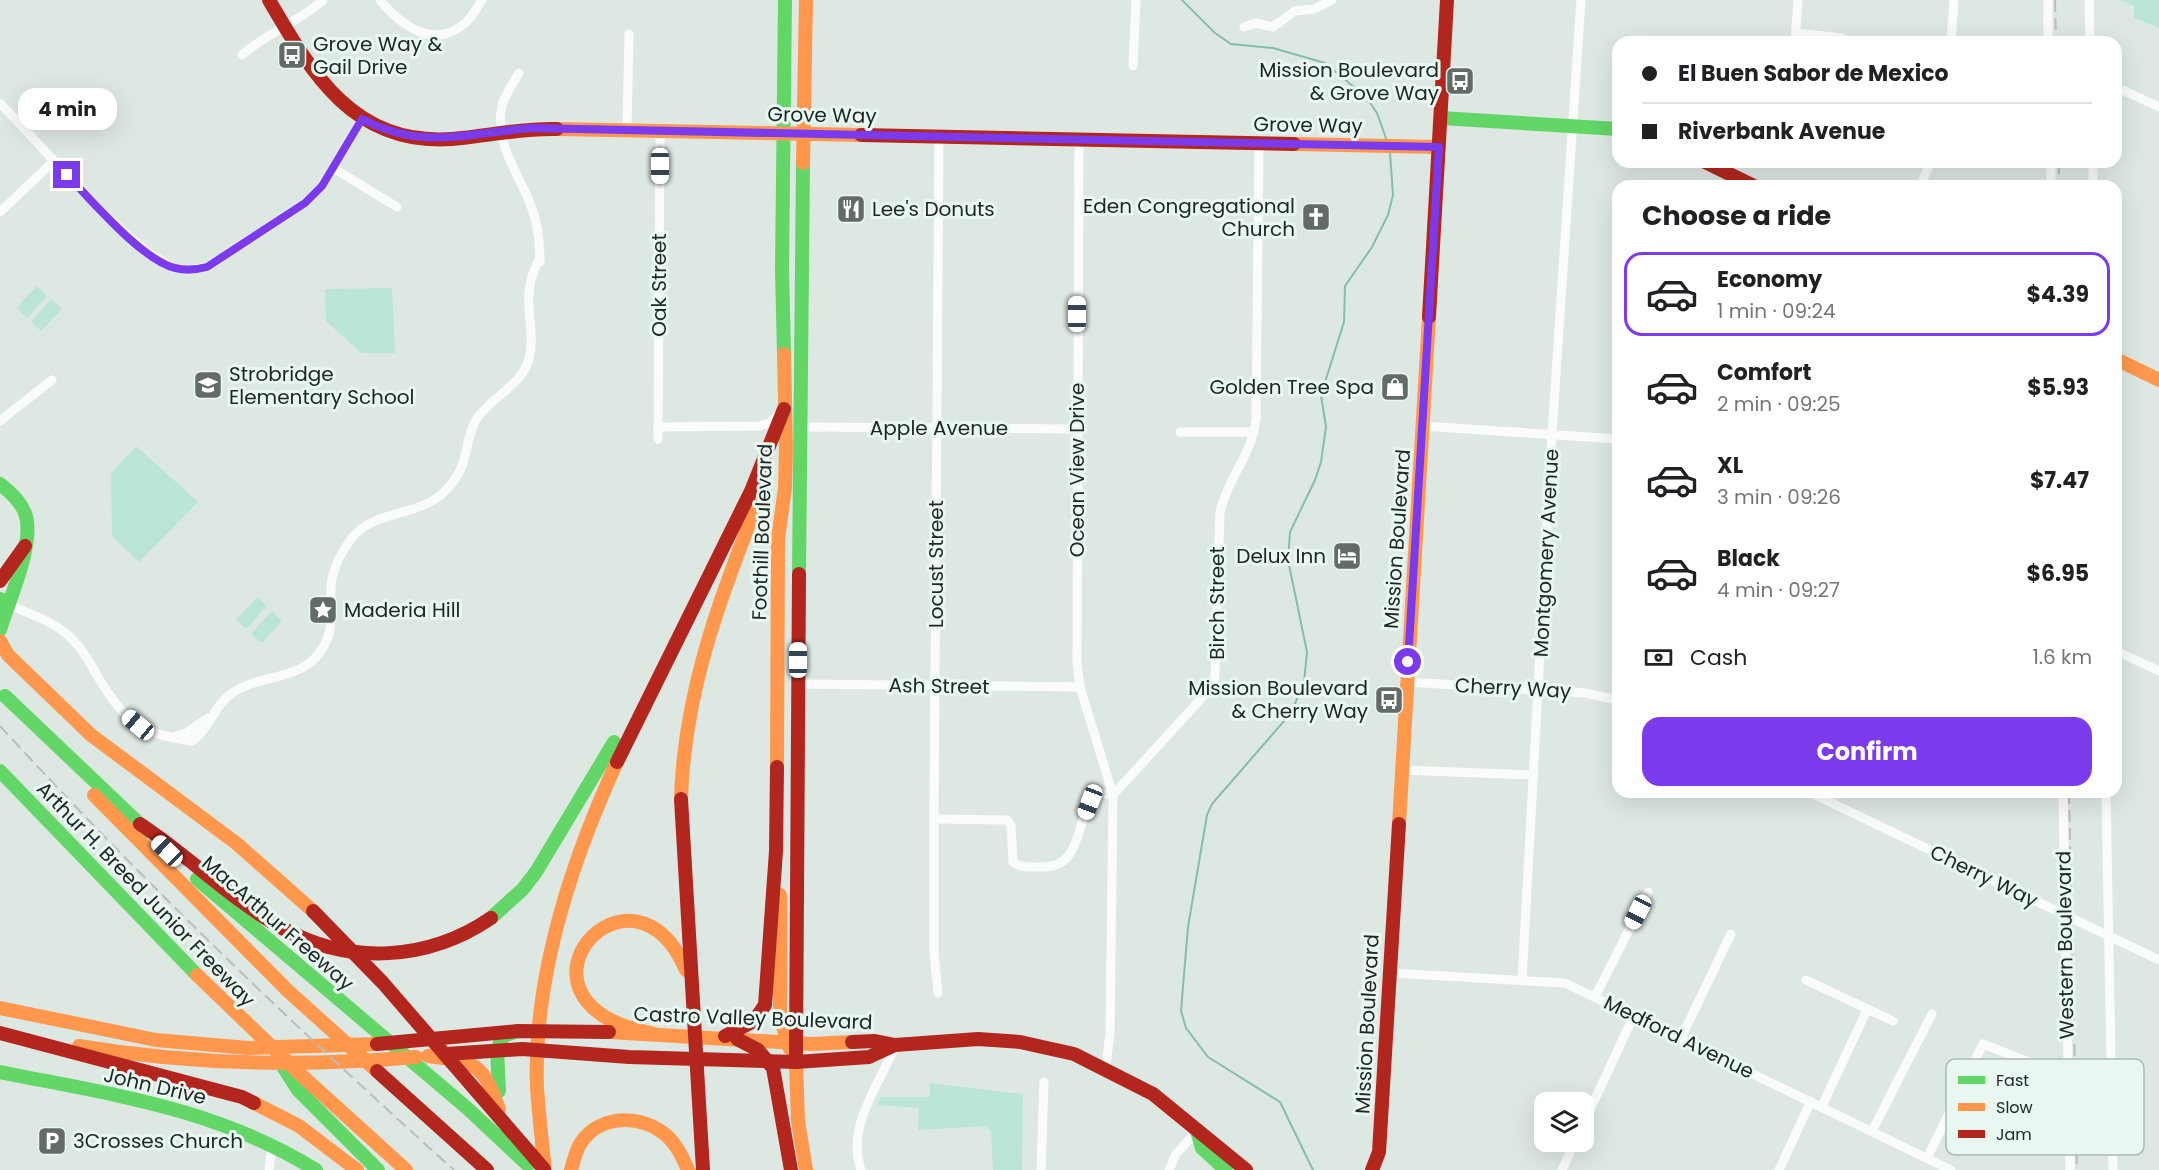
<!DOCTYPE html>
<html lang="en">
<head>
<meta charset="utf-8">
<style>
  body { margin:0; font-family:Poppins,sans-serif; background:#f2f2f2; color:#202124; height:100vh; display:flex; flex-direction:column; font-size:22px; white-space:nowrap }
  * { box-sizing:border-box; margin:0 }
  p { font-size:20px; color:#757577 }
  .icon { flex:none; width:33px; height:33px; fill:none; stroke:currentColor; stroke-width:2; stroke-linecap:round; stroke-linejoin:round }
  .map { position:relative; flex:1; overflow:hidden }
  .side { position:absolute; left:1612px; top:180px; width:510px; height:618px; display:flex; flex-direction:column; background:#fff; border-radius:18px; box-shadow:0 6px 24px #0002 }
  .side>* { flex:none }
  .top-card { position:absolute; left:1612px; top:36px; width:510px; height:132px; border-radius:18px; box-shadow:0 6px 24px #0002; display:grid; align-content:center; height:132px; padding:0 30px; background:#fff }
  .buttons { position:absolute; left:1534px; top:1092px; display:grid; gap:12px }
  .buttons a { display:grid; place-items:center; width:60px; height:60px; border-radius:12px; background:#fff; box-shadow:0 6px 24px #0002; font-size:30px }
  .end { position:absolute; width:27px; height:27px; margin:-14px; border:8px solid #7c3aed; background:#fff; box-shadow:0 0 0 3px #fff }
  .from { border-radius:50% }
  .bubble { position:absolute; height:42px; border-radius:18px; background:#fff; box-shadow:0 6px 24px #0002; font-size:20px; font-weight:700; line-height:42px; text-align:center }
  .car { position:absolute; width:18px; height:36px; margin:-18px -9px; border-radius:8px; box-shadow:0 0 4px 2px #0007; background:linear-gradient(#fff 24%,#345 0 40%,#fff 0 76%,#345 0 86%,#fff 0) }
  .top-card b { display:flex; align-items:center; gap:21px; height:57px; font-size:22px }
  .top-card b+b { border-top:2px solid #e0e0e0 }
  .top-card i { width:15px; height:15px; background:#202124 }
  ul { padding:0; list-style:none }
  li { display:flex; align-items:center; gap:18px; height:84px; margin:0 12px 9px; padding:0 18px; border:3px solid transparent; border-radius:18px }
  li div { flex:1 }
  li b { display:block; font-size:22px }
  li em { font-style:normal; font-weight:700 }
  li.selected { border-color:#7c3aed }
  li>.icon { width:54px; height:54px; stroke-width:1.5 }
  h2 { padding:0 30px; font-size:27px; line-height:72px }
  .pay { display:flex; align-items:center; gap:15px; height:66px; padding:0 30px; font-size:22px }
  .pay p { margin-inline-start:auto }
  .button { display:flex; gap:12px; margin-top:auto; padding:12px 30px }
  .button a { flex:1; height:69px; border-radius:18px; background:#7c3aed; color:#fff; font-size:24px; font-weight:700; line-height:69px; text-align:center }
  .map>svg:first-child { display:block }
  .green { fill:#bbe5d5 }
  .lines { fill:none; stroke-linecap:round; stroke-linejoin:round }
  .stream { stroke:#84bfaa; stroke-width:2 }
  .street { stroke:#fafcfb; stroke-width:9 }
  .fast { stroke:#63d668; stroke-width:14 }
  .slow { stroke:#ff974d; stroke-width:14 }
  .jam { stroke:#b3261e; stroke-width:14 }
  .rail { stroke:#babdbb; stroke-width:2; stroke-dasharray:12 6; stroke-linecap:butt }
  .route { stroke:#7c3aed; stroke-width:8 }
  .labels { text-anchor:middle; stroke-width:6; stroke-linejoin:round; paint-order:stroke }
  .poi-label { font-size:20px; fill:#212724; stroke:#e8f8f1; text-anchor:start }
  .street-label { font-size:20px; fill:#212724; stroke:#e8f8f1 }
  .key { fill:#e8f8f1; stroke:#acb9b4; stroke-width:1.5 }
  .key-label { font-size:16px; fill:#212724 }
</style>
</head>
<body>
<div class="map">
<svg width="2159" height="1170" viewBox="0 0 2159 1170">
  <rect width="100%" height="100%" fill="#dee8e3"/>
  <!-- green -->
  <g class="green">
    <path d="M2120,0H2159V28L2134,18V6Z"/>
    <path d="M37,286L47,296L27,318L16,308Z"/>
    <path d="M392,288L395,353H361L326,321L325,289Z"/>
    <path d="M51,299L62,309L41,331L31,322Z"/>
    <path d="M136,446L198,502L139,562L112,536L111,473Z"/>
    <path d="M257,597L267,606L246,629L236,619Z"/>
    <path d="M272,611L282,621L262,643L251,634Z"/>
    <path d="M930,1083L1023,1094L1022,1170H993L991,1132L986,1126L918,1130L919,1108L877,1105L881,1097H930Z"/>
  </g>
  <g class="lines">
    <!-- stream -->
    <g class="stream">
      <path d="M1182,0L1215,33L1231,44L1273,48L1325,63L1366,97L1377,113L1387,141"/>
      <path d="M1313,1170L1280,1102L1208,1057L1186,1028L1181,1011L1188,927L1207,815L1212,804L1291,713L1304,682L1307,652L1288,560L1290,532L1315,480L1321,462L1326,427L1321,395L1344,322L1345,286L1372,247L1388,215L1393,195L1390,153"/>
    </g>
    <!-- street -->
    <g class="street">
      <path d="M380,0C401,26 435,50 465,23C472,18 477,7 482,0"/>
      <path d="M2048,0V42"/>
      <path d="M2089,0L2090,42"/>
      <path d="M1244,27L1256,23L1273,27L1295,11L1314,9L1332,0"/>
      <path d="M1796,33L1842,38L1850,42"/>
      <path d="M1795,42L1798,0"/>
      <path d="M1951,42L1954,0"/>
      <path d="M242,55C267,33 299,22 323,0"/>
      <path d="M1133,66L1136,0"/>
      <path d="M519,73C514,82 507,92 503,102C492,139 517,171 530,203C538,223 540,241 540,262"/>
      <path d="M2116,87L2159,107"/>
      <path d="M0,103L106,216L147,252L174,268L189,270L207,267L305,203L322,186L362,119"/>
      <path d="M627,130L629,34"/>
      <path d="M1079,140L1077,663L1080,687L1113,795L1110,1032L1106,1067"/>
      <path d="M2051,162V186"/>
      <path d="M2093,162V186"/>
      <path d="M333,168L397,207"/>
      <path d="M1920,186L1931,162"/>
      <path d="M0,212L54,161"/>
      <path d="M0,421L52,380"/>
      <path d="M1423,426L1618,439"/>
      <path d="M658,427L759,426L769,423L778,415"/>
      <path d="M800,427L1077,429"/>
      <path d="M1180,432H1254"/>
      <path d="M658,439L660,131"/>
      <path d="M8,604C30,615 55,621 72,639C83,650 91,664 98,677C125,722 141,734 192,741C210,729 214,705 232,693C266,670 312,685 329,634C333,620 330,604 331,589C331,572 341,553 351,539C375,508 420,518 446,490C472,463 462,445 476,420C490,397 522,386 529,359C535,337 527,314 529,292C530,279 535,268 540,257"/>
      <path d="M2116,651L2159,671"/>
      <path d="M1407,682L1585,693L1618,700"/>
      <path d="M798,684L1080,687"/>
      <path d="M173,737L186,733L208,718"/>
      <path d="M1402,770L1534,775"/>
      <path d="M1809,792L2159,960"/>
      <path d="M2063,792L2070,1170"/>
      <path d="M2106,792L2113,1170"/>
      <path d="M1113,795L1209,690L1215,677L1220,512C1228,477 1252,456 1256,418L1259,144"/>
      <path d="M935,819L1007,820L1011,825L1013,862C1021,868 1030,867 1040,867C1083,868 1074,825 1093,798L1101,793L1113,795"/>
      <path d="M1390,973L1565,983L1951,1170"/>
      <path d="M1522,980L1552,434L1581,0"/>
      <path d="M1806,980L1893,1021"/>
      <path d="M938,993L934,953V802L939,135"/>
      <path d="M1595,997L1648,892"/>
      <path d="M1681,1038L1731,934"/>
      <path d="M1822,1106L1867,1010"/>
      <path d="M1584,1123L1634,1015"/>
      <path d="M1872,1131L1932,1014"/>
      <path d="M1927,1158L1983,1044L2067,1077"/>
      <path d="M269,1170L272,1145"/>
      <path d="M861,1170C846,1125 879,1086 895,1046"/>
      <path d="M1041,1170L1044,1082"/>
      <path d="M1169,1170L1176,1154L1197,1131"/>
      <path d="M1562,1170L1575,1142"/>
      <path d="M1779,1170L1811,1101"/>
    </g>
    <!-- fast -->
    <g class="fast">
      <path d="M1441,118L1618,129"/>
      <path d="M784,354L782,269L785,0"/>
      <path d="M0,484C12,493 25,505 27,521C31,553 9,600 0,630"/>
      <path d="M799,574L803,163"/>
      <path d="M0,599L8,604"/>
      <path d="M5,696L147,831"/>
      <path d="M0,771L197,975"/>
      <path d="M197,879L467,1108L528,1165"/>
      <path d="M491,918L523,889L536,872L614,742"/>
      <path d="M284,1068L298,1090L378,1170"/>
      <path d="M0,1072C113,1095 216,1108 316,1170"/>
      <path d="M499,1091L497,1050L503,1036L518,1031"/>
      <path d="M1197,1131L1202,1148L1226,1170"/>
    </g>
    <!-- slow -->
    <g class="slow">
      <path d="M557,129L861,135"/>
      <path d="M1294,144L1439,147"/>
      <path d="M803,163L806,0"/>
      <path d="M2116,359L2159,380"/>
      <path d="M0,641L8,655L91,735L236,843L313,911"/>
      <path d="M777,767L778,539L785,488L786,449L784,354"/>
      <path d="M94,795L287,990L377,1071"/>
      <path d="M681,799C684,694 719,600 757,504"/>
      <path d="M1399,824L1429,317"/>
      <path d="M780,895V1017L790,1049"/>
      <path d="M197,975L300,1074L406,1170"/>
      <path d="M0,1008L156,1040L248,1048L377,1044"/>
      <path d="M609,1032L811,1044L852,1042"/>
      <path d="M654,1034C635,1029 614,1025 598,1012C530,960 640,861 686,970"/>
      <path d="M79,1046C192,1065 302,1067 416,1057"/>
      <path d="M428,1056C476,1062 482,1062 499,1109"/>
      <path d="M796,1062L798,1121L806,1170"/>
      <path d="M254,1103L299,1126L357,1170"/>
      <path d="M545,1170C542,1143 539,1115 537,1088C533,976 571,862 617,762"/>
      <path d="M571,1170C573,1163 575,1155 578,1148C594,1116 635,1113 662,1132C675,1141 682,1156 688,1170"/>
    </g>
    <!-- jam -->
    <g class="jam">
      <path d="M269,0C312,74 354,146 452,139C488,136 521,128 557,129"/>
      <path d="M861,135L1294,144"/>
      <path d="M1705,162L1754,186"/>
      <path d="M1429,317L1447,0"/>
      <path d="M0,581L25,546"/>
      <path d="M617,762L751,491L784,409"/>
      <path d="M681,799L703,1170"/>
      <path d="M140,824C189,856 234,902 284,929C350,965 428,961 491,918"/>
      <path d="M313,911L383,983L544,1169"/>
      <path d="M0,1033L242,1097L254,1103"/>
      <path d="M725,1036L754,1021L765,1005L776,851L777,767"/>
      <path d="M737,1039L758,1050L773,1068L791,1170"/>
      <path d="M852,1042L875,1041L895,1045L978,1039L1020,1042L1074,1054L1153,1094L1246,1170"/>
      <path d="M377,1044L518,1031L609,1032"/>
      <path d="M796,1053L799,574"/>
      <path d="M446,1054L522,1049L629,1057L796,1062L869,1057L895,1045"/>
      <path d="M377,1071L487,1170"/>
      <path d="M1372,1170L1379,1152L1399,824"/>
    </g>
    <!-- rail -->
    <g class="rail">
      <path d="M2055,0L2056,42"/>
      <path d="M2059,162V186"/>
      <path d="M0,726C143,882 297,1029 454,1170"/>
      <path d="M2069,792L2077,1170"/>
    </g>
  </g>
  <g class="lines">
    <!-- route -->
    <path class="route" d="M67,175C91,200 142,260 175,268C187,271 196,270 207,267L305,203L322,186L362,119C423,151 467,133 531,128L1439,147L1408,662"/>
  </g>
  <!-- icons -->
  <defs>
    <g id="bus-square" transform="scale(1.5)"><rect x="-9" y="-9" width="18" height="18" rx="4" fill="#636b67" stroke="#e8f8f1"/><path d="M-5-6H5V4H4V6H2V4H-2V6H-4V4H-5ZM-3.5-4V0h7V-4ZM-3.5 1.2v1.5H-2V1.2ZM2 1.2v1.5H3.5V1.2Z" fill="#fff"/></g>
    <g id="restaurant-square" transform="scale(1.5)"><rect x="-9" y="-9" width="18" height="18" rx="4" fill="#636b67" stroke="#e8f8f1"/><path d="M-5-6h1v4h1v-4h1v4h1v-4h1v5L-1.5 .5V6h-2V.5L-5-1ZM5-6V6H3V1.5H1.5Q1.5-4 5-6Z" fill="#fff"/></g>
    <g id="church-square" transform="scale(1.5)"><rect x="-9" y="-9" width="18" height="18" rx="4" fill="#636b67" stroke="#e8f8f1"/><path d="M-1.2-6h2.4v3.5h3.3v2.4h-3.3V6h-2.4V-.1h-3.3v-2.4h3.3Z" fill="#fff"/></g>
    <g id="school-square" transform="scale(1.5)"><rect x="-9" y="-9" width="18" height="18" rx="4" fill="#636b67" stroke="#e8f8f1"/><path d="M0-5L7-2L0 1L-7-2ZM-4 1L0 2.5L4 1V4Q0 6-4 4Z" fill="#fff"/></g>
    <g id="shop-square" transform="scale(1.5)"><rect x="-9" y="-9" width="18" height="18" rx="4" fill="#636b67" stroke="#e8f8f1"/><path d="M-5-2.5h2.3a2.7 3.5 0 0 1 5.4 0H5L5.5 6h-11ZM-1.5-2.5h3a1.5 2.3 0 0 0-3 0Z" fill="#fff"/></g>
    <g id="hotel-square" transform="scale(1.5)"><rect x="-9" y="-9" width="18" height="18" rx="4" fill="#636b67" stroke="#e8f8f1"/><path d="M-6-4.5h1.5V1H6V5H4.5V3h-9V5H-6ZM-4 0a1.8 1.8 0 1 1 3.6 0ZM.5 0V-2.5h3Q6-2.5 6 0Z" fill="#fff"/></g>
    <g id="sight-square" transform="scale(1.5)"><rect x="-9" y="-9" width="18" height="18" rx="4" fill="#636b67" stroke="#e8f8f1"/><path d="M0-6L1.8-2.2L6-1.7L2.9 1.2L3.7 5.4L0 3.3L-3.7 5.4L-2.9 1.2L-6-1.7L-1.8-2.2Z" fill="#fff"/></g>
    <g id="parking-square" transform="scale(1.5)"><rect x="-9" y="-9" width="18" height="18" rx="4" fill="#636b67" stroke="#e8f8f1"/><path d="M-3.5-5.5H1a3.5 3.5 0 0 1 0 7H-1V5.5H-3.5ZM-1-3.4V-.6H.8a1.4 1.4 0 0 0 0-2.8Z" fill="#fff"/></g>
  </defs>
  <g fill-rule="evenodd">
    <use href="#bus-square" x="292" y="55"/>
    <use href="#bus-square" x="1460" y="81"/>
    <use href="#restaurant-square" x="851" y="209"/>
    <use href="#church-square" x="1316" y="217"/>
    <use href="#school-square" x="208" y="385"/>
    <use href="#shop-square" x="1395" y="387"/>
    <use href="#hotel-square" x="1347" y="556"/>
    <use href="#sight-square" x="323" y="610"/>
    <use href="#bus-square" x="1389" y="700"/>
    <use href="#parking-square" x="52" y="1141"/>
  </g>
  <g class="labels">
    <!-- poi labels -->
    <g class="poi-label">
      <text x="313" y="51">Grove Way &amp;<tspan x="313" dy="23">Gail Drive</tspan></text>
      <text x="1439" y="77" text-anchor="end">Mission Boulevard<tspan x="1439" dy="23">&amp; Grove Way</tspan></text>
      <text x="1295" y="213" text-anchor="end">Eden Congregational<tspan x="1295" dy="23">Church</tspan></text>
      <text x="872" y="216">Lee's Donuts</text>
      <text x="229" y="381">Strobridge<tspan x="229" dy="23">Elementary School</tspan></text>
      <text x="1374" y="394" text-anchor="end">Golden Tree Spa</text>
      <text x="1326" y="563" text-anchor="end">Delux Inn</text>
      <text x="344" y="617">Maderia Hill</text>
      <text x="1368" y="695" text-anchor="end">Mission Boulevard<tspan x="1368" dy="23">&amp; Cherry Way</tspan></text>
      <text x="73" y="1148">3Crosses Church</text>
    </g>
    <!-- street labels -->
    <g class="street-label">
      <text transform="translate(822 115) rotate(1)" y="7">Grove Way</text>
      <text transform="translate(1308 125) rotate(1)" y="7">Grove Way</text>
      <text transform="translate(659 285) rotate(-90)" y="7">Oak Street</text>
      <text x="939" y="435">Apple Avenue</text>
      <text transform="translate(1077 470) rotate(-90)" y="7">Ocean View Drive</text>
      <text transform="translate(762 532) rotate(-88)" y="7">Foothill Boulevard</text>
      <text transform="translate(1397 539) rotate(-86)" y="7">Mission Boulevard</text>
      <text transform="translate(1546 553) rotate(-87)" y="7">Montgomery Avenue</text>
      <text transform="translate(936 564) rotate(-90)" y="7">Locust Street</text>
      <text transform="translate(1217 603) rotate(-90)" y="7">Birch Street</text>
      <text transform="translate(939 686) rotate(1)" y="7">Ash Street</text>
      <text transform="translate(1513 688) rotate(3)" y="7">Cherry Way</text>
      <text transform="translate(1984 876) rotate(26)" y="7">Cherry Way</text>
      <text transform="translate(146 894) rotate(46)" y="7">Arthur H. Breed Junior Freeway</text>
      <text transform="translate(278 923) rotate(41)" y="7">MacArthur Freeway</text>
      <text transform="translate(2065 945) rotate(-91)" y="7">Western Boulevard</text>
      <text transform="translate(753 1018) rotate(2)" y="7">Castro Valley Boulevard</text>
      <text transform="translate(1367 1024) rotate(-87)" y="7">Mission Boulevard</text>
      <text transform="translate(1679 1037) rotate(26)" y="7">Medford Avenue</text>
      <text transform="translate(155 1086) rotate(13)" y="7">John Drive</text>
    </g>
  </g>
  <!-- legend -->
  <rect x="1946" y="1059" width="198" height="96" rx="9" class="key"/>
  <rect x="1958" y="1076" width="27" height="8" fill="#63d668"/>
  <rect x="1958" y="1103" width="27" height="8" fill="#ff974d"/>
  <rect x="1958" y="1130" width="27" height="8" fill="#b3261e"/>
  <g class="key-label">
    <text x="1996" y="1086">Fast</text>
    <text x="1996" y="1113">Slow</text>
    <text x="1996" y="1140">Jam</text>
  </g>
</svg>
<div class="buttons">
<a><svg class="icon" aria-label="layers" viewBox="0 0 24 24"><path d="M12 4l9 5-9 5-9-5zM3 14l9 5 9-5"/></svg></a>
</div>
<i class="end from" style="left:1408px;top:662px"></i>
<i class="end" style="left:67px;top:175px"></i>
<div class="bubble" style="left:18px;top:88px;width:99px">4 min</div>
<i class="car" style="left:660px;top:166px;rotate:180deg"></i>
<i class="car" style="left:1077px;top:314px;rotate:0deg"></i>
<i class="car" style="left:798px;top:660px;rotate:0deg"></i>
<i class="car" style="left:138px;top:725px;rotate:310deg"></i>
<i class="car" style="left:1090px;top:802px;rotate:201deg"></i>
<i class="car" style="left:167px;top:851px;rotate:314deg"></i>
<i class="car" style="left:1638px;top:912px;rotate:207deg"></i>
<div class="top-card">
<b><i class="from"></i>El Buen Sabor de Mexico</b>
<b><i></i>Riverbank Avenue</b>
</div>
<section class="side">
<h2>Choose a ride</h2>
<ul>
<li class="selected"><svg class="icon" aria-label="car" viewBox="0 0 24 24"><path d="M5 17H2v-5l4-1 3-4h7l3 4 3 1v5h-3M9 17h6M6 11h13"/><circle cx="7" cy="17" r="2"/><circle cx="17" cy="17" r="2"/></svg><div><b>Economy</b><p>1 min · 09:24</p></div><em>$4.39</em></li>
<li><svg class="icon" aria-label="car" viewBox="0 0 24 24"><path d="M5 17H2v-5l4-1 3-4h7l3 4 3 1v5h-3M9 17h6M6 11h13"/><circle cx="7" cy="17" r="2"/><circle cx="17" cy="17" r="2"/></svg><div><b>Comfort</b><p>2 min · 09:25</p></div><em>$5.93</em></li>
<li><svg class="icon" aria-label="car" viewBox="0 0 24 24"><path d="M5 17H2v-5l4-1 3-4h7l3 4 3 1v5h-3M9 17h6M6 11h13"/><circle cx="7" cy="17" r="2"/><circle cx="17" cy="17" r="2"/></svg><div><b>XL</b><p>3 min · 09:26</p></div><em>$7.47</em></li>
<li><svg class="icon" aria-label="car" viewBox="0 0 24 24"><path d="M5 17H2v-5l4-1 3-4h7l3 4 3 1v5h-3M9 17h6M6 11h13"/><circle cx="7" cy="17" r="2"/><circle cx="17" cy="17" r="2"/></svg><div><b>Black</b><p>4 min · 09:27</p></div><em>$6.95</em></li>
</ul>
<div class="pay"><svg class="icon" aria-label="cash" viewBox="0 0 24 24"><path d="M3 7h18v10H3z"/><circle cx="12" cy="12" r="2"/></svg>Cash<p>1.6 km</p></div>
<div class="button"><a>Confirm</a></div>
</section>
</div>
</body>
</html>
